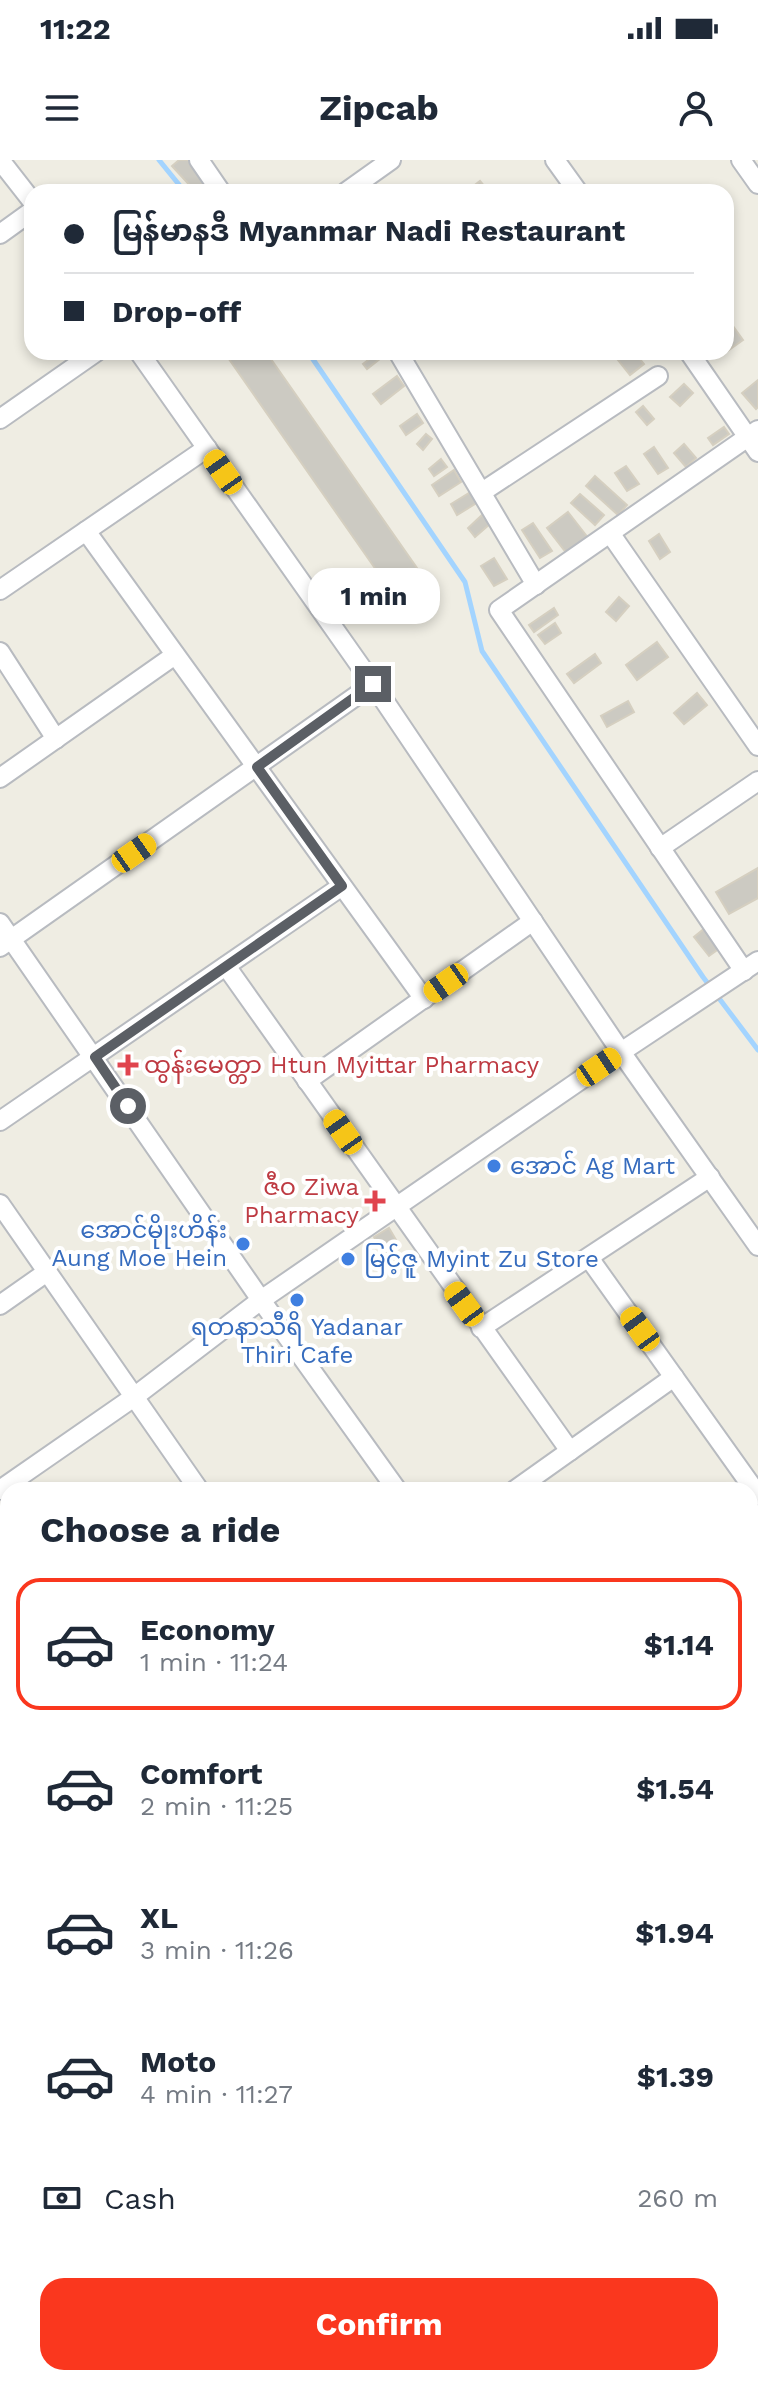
<!DOCTYPE html>
<html lang="en">
<head>
<meta charset="utf-8">
<style>
  body { margin:0; font-family:"Work Sans","Noto Sans Myanmar",sans-serif; background:#f6f6f7; color:#1f2937; height:100vh; display:flex; flex-direction:column; font-size:30px; white-space:nowrap }
  * { box-sizing:border-box; margin:0 }
  p { font-size:26px; color:#747a83 }
  .icon { flex:none; width:44px; height:44px; fill:none; stroke:currentColor; stroke-width:2; stroke-linecap:round; stroke-linejoin:round }
  .map { position:relative; flex:1; overflow:hidden }
  .drawer { position:absolute; left:0px; top:1322px; width:758px; height:904px; display:flex; flex-direction:column; background:#fff; border-radius:24px 24px 0 0; box-shadow:0 4px 12px #0003 }
  .drawer>* { flex:none }
  .banner { position:absolute; left:24px; top:24px; width:710px; height:176px; border-radius:24px; box-shadow:0 4px 12px #0003; display:grid; align-content:center; height:176px; padding:0 40px; background:#fff }
  .end { position:absolute; width:36px; height:36px; margin:-18px; border:10px solid #5b5f65; background:#fff; box-shadow:0 0 0 4px #fff }
  .from { border-radius:50% }
  .bubble { position:absolute; height:56px; border-radius:24px; background:#fff; box-shadow:0 4px 12px #0003; font-size:26px; font-weight:700; line-height:56px; text-align:center }
  .car { position:absolute; width:24px; height:48px; margin:-24px -12px; border-radius:10px; box-shadow:0 0 6px 2px #0007; background:linear-gradient(#f5c518 24%,#345 0 40%,#f5c518 0 76%,#345 0 86%,#f5c518 0) }
  .banner b { display:flex; align-items:center; gap:28px; height:76px; font-size:30px }
  .banner b+b { border-top:2px solid #e0e1e3 }
  .banner i { width:20px; height:20px; background:#1f2937 }
  ul { padding:0; list-style:none }
  li { display:flex; align-items:center; gap:24px; height:132px; margin:0 16px 12px; padding:0 24px; border:4px solid transparent; border-radius:24px }
  li div { flex:1 }
  li b { display:block; font-size:30px }
  li em { font-style:normal; font-weight:700 }
  li.on { border-color:#fa371e }
  li>.icon { width:72px; height:72px; stroke-width:1.5 }
  h2 { padding:0 40px; font-size:36px; line-height:96px }
  .pay { display:flex; align-items:center; gap:20px; height:88px; padding:0 40px; font-size:30px }
  .pay p { margin-inline-start:auto }
  .cta { display:flex; gap:16px; margin-top:auto; padding:16px 40px }
  .cta a { flex:1; height:92px; border-radius:24px; background:#fa371e; color:#fff; font-size:32px; font-weight:700; line-height:92px; text-align:center }
  .status { display:flex; justify-content:space-between; align-items:center; height:56px; padding:0 40px; background:#fff; direction:ltr }
  .status svg { height:22px; fill:currentColor }
  header { display:flex; justify-content:space-between; align-items:center; height:104px; padding:0 40px; background:#fff; font-size:36px; font-weight:700 }
  .map>svg:first-child { display:block }
  .lines { fill:none; stroke-linecap:round; stroke-linejoin:round }
  .stream { stroke:#a3d4ff; stroke-width:5 }
  .building { fill:#cccac2; stroke:#d5cfc0; stroke-width:2 }
  .minor-casing { stroke:#b8bbc0; stroke-width:22 }
  .minor { stroke:#fff; stroke-width:18 }
  .route { stroke:#5b5f65; stroke-width:10 }
  .health-dot { fill:#e0444e; stroke:#fff; stroke-width:3 }
  .shop-dot { fill:#3f7fe0; stroke:#fff; stroke-width:3 }
  .labels { text-anchor:middle; stroke-width:8; stroke-linejoin:round; paint-order:stroke }
  .health-label { font-size:24px; fill:#be3a42; stroke:#fff; text-anchor:start }
  .shop-label { font-size:24px; fill:#366cbe; stroke:#fff; text-anchor:start }
</style>
</head>
<body>
<div class="status"><b>11:22</b><svg viewBox="0 0 49 12"><path d="M0 12V9h3v3zM5 12V6h3v6zM10 12V3h3v9zM15 12V0h3v12zM26 1h20v11H26zM47 4h2v5h-2z"/></svg></div>
<header><svg class="icon" aria-label="menu" viewBox="0 0 24 24"><path d="M4 6h16M4 12h16M4 18h16"/></svg>Zipcab<svg class="icon" aria-label="person" viewBox="0 0 24 24"><circle cx="12" cy="8" r="4"/><path d="M4 21q1-7 8-7t8 7"/></svg></header>
<div class="map">
<svg width="758" height="2226" viewBox="0 0 758 2226">
  <rect width="100%" height="100%" fill="#efede3"/>
  <g class="lines">
    <!-- stream -->
    <g class="stream">
      <path d="M159,0L185,32"/>
      <path d="M308,192L465,422L482,491L703,817L758,890"/>
    </g>
  </g>
  <!-- building -->
  <g class="building">
    <path d="M179,0H188L208,21L196,32L172,6Z"/>
    <path d="M480,21L489,32H466Z"/>
    <path d="M733,166L743,180L726,192V171Z"/>
    <path d="M224,192H266L417,408L388,427Z"/>
    <path d="M379,192L385,195L367,209L363,204Z"/>
    <path d="M618,192H634L644,204L630,215L614,195Z"/>
    <path d="M397,216L404,226L381,244L373,234Z"/>
    <path d="M758,220V247L756,249L742,233Z"/>
    <path d="M684,224L693,233L680,246L670,237Z"/>
    <path d="M643,246L654,259L647,265L636,252Z"/>
    <path d="M417,254L423,263L406,275L400,266Z"/>
    <path d="M724,267L729,274L713,285L708,278Z"/>
    <path d="M426,274L432,279L423,290L417,284Z"/>
    <path d="M684,284L696,298L686,307L674,293Z"/>
    <path d="M654,287L668,308L658,314L644,294Z"/>
    <path d="M441,299L447,307L434,316L429,309Z"/>
    <path d="M626,306L639,324L627,331L615,313Z"/>
    <path d="M454,310L461,322L439,336L432,325Z"/>
    <path d="M595,316L627,345L618,355L586,326Z"/>
    <path d="M474,330L480,341L457,355L451,344Z"/>
    <path d="M580,334L604,355L595,365L571,343Z"/>
    <path d="M568,352L589,379L568,395L547,368Z"/>
    <path d="M482,355L490,364L475,377L468,368Z"/>
    <path d="M533,363L552,391L540,398L522,370Z"/>
    <path d="M659,374L670,392L660,399L649,381Z"/>
    <path d="M494,398L507,419L494,426L481,406Z"/>
    <path d="M619,437L629,446L616,461L606,452Z"/>
    <path d="M554,448L558,455L534,472L529,465Z"/>
    <path d="M555,463L561,473L545,484L538,475Z"/>
    <path d="M657,482L668,497L637,520L626,505Z"/>
    <path d="M595,494L601,503L574,523L567,514Z"/>
    <path d="M697,533L707,545L684,564L674,553Z"/>
    <path d="M628,541L634,552L607,567L601,556Z"/>
    <path d="M758,708V738L729,754L716,732Z"/>
    <path d="M705,768L720,788L709,796L694,777Z"/>
    <path d="M389,1068L399,1085L385,1095L374,1077Z"/>
  </g>
  <g class="lines">
    <!-- minor casing -->
    <g class="minor-casing">
      <g id="minor">
        <path d="M0,0L32,41"/>
        <path d="M199,0L221,32"/>
        <path d="M555,0L578,32"/>
        <path d="M741,0L758,24"/>
        <path d="M346,32L391,0"/>
        <path d="M0,74L32,51"/>
        <path d="M139,192L373,524L621,892L758,1086"/>
        <path d="M398,192L536,425"/>
        <path d="M689,192L758,292"/>
        <path d="M0,259L96,192"/>
        <path d="M482,332L658,216"/>
        <path d="M86,371L424,839"/>
        <path d="M610,373L758,586"/>
        <path d="M0,430L207,288"/>
        <path d="M0,492L56,579"/>
        <path d="M0,618L175,495"/>
        <path d="M660,688L758,621"/>
        <path d="M0,763L261,1140L397,1330"/>
        <path d="M0,787L373,524"/>
        <path d="M226,806L570,1291"/>
        <path d="M744,811L499,450L758,270"/>
        <path d="M307,921L533,761"/>
        <path d="M0,961L342,726"/>
        <path d="M0,1044L199,1330"/>
        <path d="M589,1098L758,1335"/>
        <path d="M0,1145L47,1112"/>
        <path d="M481,1168L710,1017"/>
        <path d="M0,1330L134,1237L261,1140L621,892L758,801"/>
        <path d="M515,1330L674,1217"/>
        <path d="M0,1512L8,1507"/>
        <path d="M750,1515L758,1503"/>
        <path d="M750,1527L758,1532"/>
        <path d="M0,1535L8,1547"/>
        <path d="M750,1714L758,1719"/>
        <path d="M0,1788L8,1800"/>
        <path d="M0,1870L8,1864"/>
        <path d="M750,1909L758,1914"/>
        <path d="M0,2041L8,2048"/>
        <path d="M750,2047L758,2034"/>
        <path d="M750,2078L758,2083"/>
        <path d="M203,2218L213,2226"/>
        <path d="M707,2218L719,2226"/>
        <path d="M283,2226L288,2218"/>
        <path d="M457,2226L462,2218"/>
      </g>
    </g>
    <!-- minor -->
    <use href="#minor" class="minor"/>
  </g>
  <g class="lines">
    <!-- route -->
    <path class="route" d="M128,946L95,897L342,726L257,607L373,524"/>
  </g>
  <!-- markers -->
  <g class="health-dot">
    <path d="M124 893h8v8h8v8h-8v8h-8v-8h-8v-8h8z"/>
    <path d="M371 1029h8v8h8v8h-8v8h-8v-8h-8v-8h8z"/>
  </g>
  <g class="shop-dot">
    <circle cx="494" cy="1006" r="8"/>
    <circle cx="243" cy="1084" r="8"/>
    <circle cx="348" cy="1099" r="8"/>
    <circle cx="297" cy="1140" r="8"/>
  </g>
  <g class="labels">
    <!-- health labels -->
    <g class="health-label">
      <text x="144" y="913">ထွန်းမေတ္တာ Htun Myittar Pharmacy</text>
      <text x="359" y="1035" text-anchor="end">ဇီဝ Ziwa<tspan x="359" dy="28">Pharmacy</tspan></text>
    </g>
    <!-- shop labels -->
    <g class="shop-label">
      <text x="510" y="1014">အောင် Ag Mart</text>
      <text x="227" y="1078" text-anchor="end">အောင်မိုုးဟိန်း<tspan x="227" dy="28">Aung Moe Hein</tspan></text>
      <text x="364" y="1107">မြင့်ဇူ Myint Zu Store</text>
      <text x="297" y="1175" text-anchor="middle">ရတနာသီရိ Yadanar<tspan x="297" dy="28">Thiri Cafe</tspan></text>
    </g>
  </g>
</svg>
<i class="end from" style="left:128px;top:946px"></i>
<i class="end" style="left:373px;top:524px"></i>
<div class="bubble" style="left:308px;top:408px;width:132px">1 min</div>
<i class="car" style="left:223px;top:312px;rotate:325deg"></i>
<i class="car" style="left:134px;top:693px;rotate:55deg"></i>
<i class="car" style="left:446px;top:823px;rotate:235deg"></i>
<i class="car" style="left:599px;top:907px;rotate:56deg"></i>
<i class="car" style="left:343px;top:972px;rotate:325deg"></i>
<i class="car" style="left:464px;top:1144px;rotate:324deg"></i>
<i class="car" style="left:640px;top:1169px;rotate:324deg"></i>
<div class="banner">
<b><i class="from"></i>မြန်မာနဒီ Myanmar Nadi Restaurant</b>
<b><i></i>Drop-off</b>
</div>
<section class="drawer">
<h2>Choose a ride</h2>
<ul>
<li class="on"><svg class="icon" aria-label="car" viewBox="0 0 24 24"><path d="M5 17H2v-5l4-1 3-4h7l3 4 3 1v5h-3M9 17h6M6 11h13"/><circle cx="7" cy="17" r="2"/><circle cx="17" cy="17" r="2"/></svg><div><b>Economy</b><p>1 min · 11:24</p></div><em>$1.14</em></li>
<li><svg class="icon" aria-label="car" viewBox="0 0 24 24"><path d="M5 17H2v-5l4-1 3-4h7l3 4 3 1v5h-3M9 17h6M6 11h13"/><circle cx="7" cy="17" r="2"/><circle cx="17" cy="17" r="2"/></svg><div><b>Comfort</b><p>2 min · 11:25</p></div><em>$1.54</em></li>
<li><svg class="icon" aria-label="car" viewBox="0 0 24 24"><path d="M5 17H2v-5l4-1 3-4h7l3 4 3 1v5h-3M9 17h6M6 11h13"/><circle cx="7" cy="17" r="2"/><circle cx="17" cy="17" r="2"/></svg><div><b>XL</b><p>3 min · 11:26</p></div><em>$1.94</em></li>
<li><svg class="icon" aria-label="car" viewBox="0 0 24 24"><path d="M5 17H2v-5l4-1 3-4h7l3 4 3 1v5h-3M9 17h6M6 11h13"/><circle cx="7" cy="17" r="2"/><circle cx="17" cy="17" r="2"/></svg><div><b>Moto</b><p>4 min · 11:27</p></div><em>$1.39</em></li>
</ul>
<div class="pay"><svg class="icon" aria-label="cash" viewBox="0 0 24 24"><path d="M3 7h18v10H3z"/><circle cx="12" cy="12" r="2"/></svg>Cash<p>260 m</p></div>
<div class="cta"><a>Confirm</a></div>
</section>
</div>
</body>
</html>
